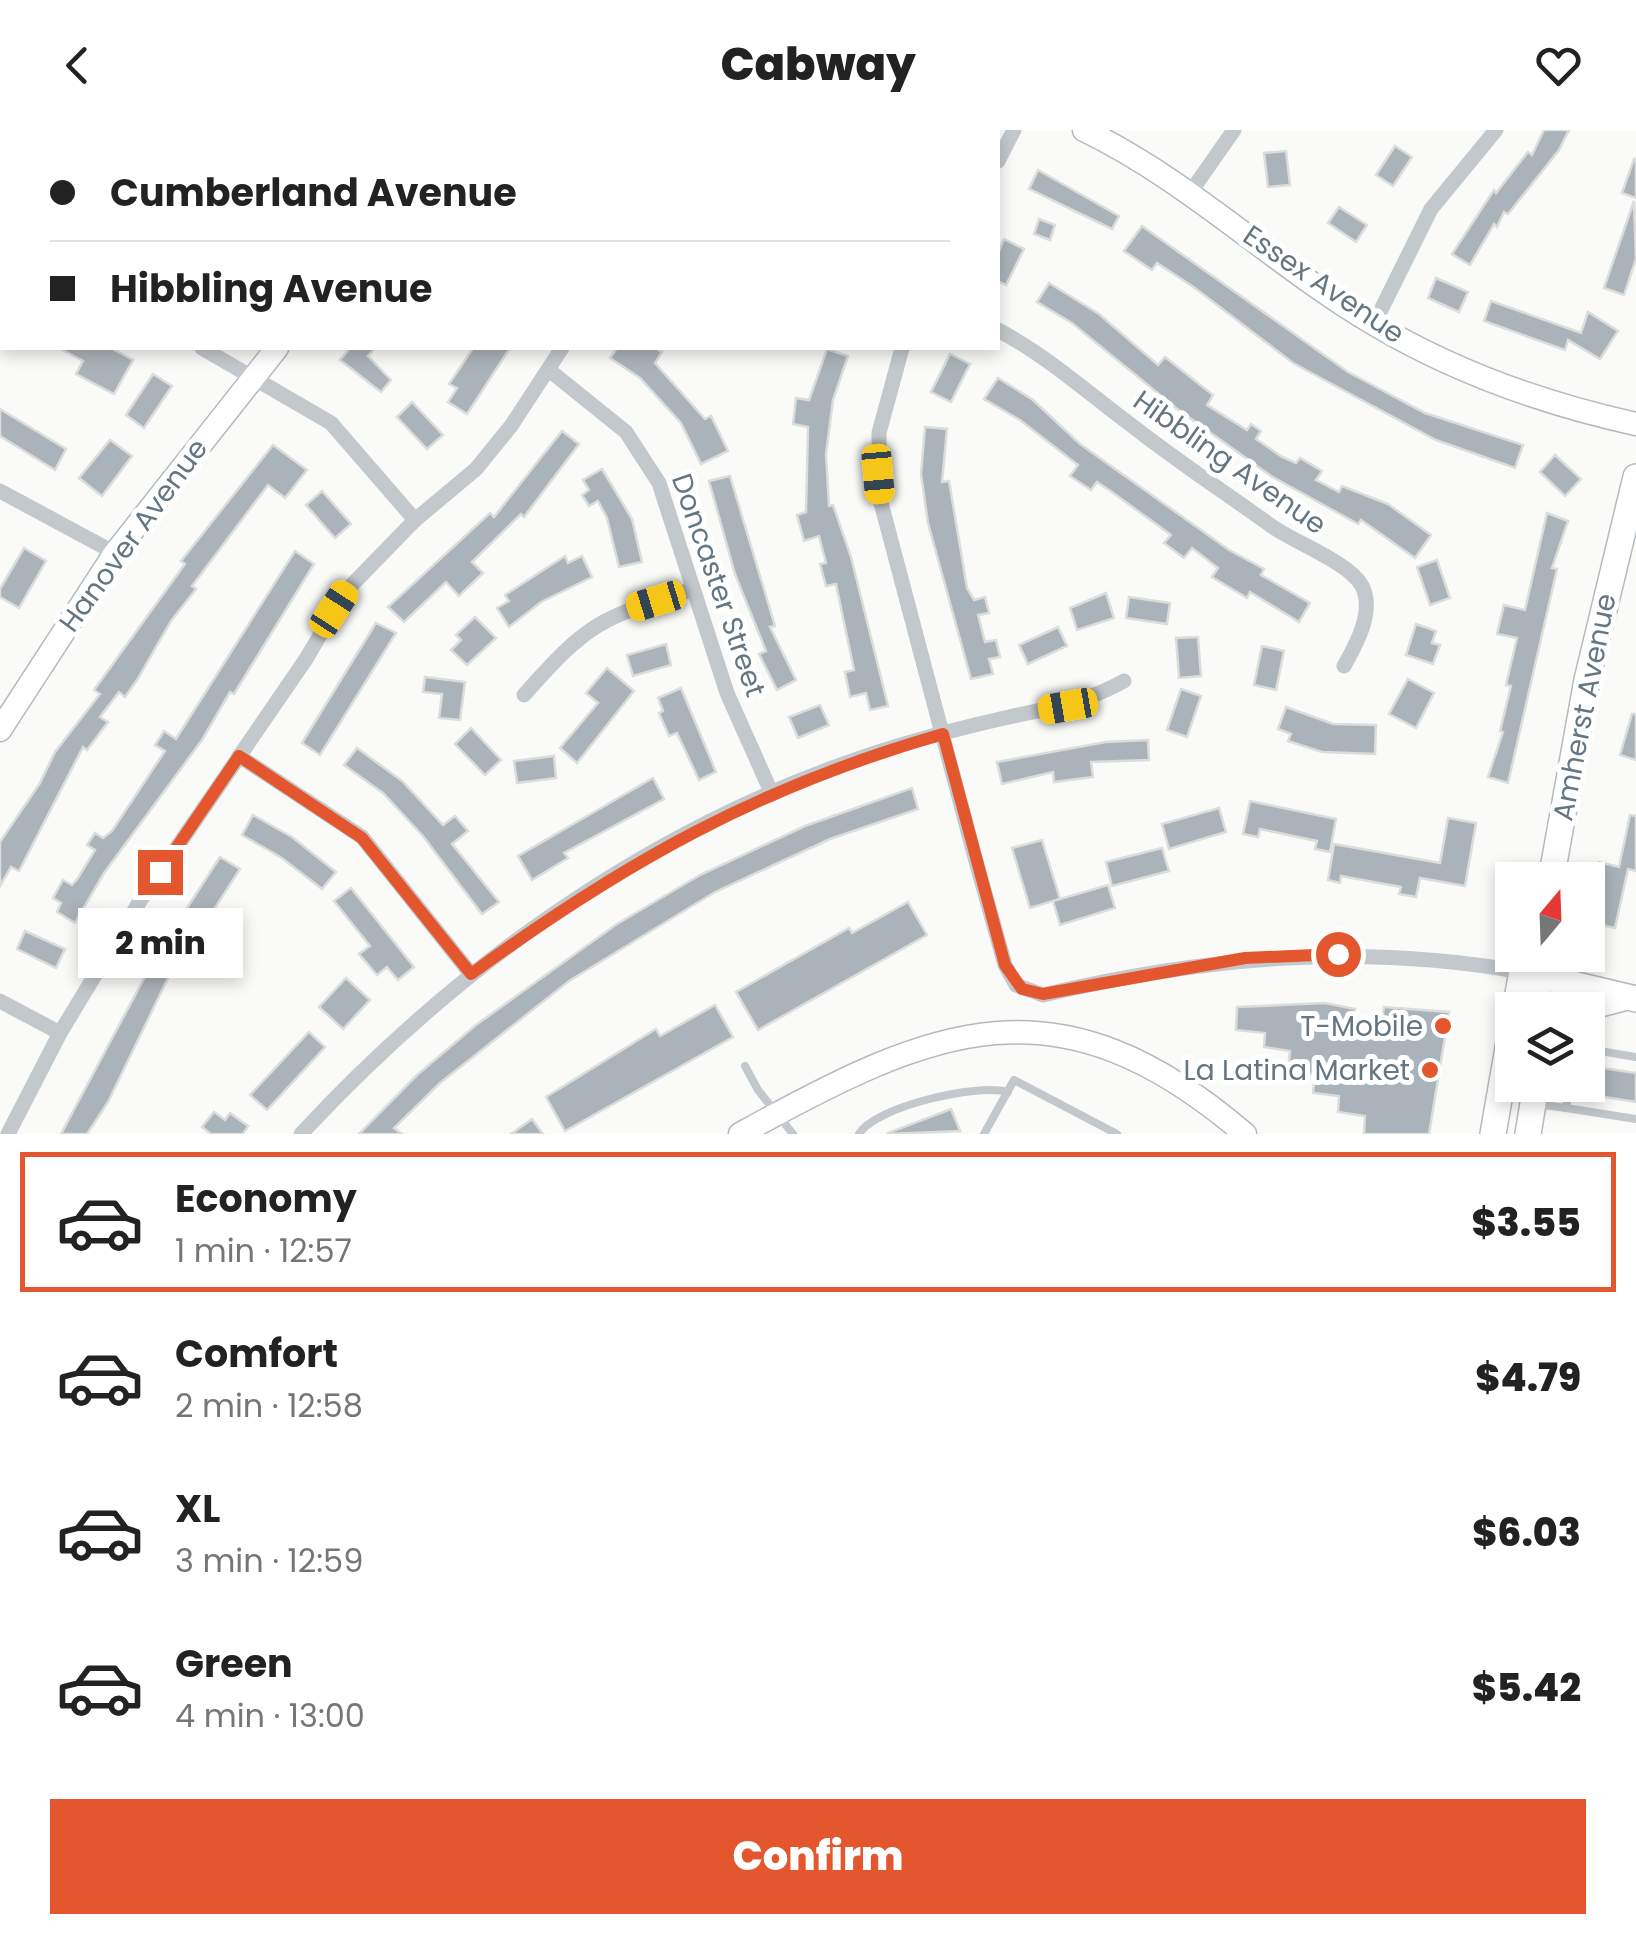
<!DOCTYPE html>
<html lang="en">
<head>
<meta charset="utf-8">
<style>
  body { margin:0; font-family:Poppins,sans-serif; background:#f6f6f6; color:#222; height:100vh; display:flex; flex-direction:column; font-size:38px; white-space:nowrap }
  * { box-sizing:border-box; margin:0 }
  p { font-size:32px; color:#767676 }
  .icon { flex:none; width:55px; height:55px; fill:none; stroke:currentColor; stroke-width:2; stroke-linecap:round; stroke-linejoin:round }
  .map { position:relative; height:1004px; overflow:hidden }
  .drawer { display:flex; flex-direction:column; background:#fff; flex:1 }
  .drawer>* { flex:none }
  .hud { position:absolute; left:0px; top:0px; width:1000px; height:220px; box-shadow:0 5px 15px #0003; display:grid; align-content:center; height:220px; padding:0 50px; background:#fff }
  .needle { width:65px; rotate:19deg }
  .controls { position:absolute; left:1495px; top:732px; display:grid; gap:20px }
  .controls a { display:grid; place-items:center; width:110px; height:110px; border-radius:0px; background:#fff; box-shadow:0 5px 15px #0003; font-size:50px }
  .end { position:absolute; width:45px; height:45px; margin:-22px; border:12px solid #e4572e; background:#fff; box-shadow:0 0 0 5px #fff }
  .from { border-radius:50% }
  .bubble { position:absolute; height:70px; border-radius:0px; background:#fff; box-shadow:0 5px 15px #0003; font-size:32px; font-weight:800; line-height:70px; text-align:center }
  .car { position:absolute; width:30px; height:60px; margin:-30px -15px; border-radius:12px; box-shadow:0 0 8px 2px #0007; background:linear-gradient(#f5c518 24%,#345 0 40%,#f5c518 0 76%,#345 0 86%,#f5c518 0) }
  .hud b { display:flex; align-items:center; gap:35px; height:95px; font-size:38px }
  .hud b+b { border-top:2px solid #e0e0e0 }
  .hud i { width:25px; height:25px; background:#222 }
  ul { padding:18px 0 0; list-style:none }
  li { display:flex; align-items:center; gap:30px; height:140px; margin:0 20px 15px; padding:0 30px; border:5px solid transparent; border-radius:0px }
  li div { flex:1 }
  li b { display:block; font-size:38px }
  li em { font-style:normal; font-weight:800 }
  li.current { border-color:#e4572e }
  li>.icon { width:90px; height:90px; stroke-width:1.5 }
  .cta { display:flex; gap:20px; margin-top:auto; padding:20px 50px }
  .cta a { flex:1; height:115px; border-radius:0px; background:#e4572e; color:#fff; font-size:40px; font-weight:800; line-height:115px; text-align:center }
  header { display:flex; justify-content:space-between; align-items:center; height:130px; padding:0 50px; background:#fff; font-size:45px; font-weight:800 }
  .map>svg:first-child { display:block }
  .building { fill:#aab3b9; stroke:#dcdcda; stroke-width:2.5 }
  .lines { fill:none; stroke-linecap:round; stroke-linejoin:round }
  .secondary-casing { stroke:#b3babf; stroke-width:25 }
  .primary-casing { stroke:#b5babe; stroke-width:28 }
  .lane { stroke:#c3c8cc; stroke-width:8 }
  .street { stroke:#c3c8cc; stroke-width:15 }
  .secondary { stroke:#fff; stroke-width:22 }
  .primary { stroke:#fff; stroke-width:25 }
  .route { stroke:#e4572e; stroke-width:12 }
  .poi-dot { fill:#e4572e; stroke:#fff; stroke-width:4 }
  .labels { text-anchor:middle; stroke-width:10; stroke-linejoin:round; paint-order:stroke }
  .street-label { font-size:28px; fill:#657683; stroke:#fff }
  .poi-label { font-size:28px; fill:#657683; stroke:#fff; text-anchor:end }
</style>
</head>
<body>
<header><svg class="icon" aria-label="back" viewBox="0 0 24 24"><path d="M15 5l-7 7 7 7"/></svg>Cabway<svg class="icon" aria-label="heart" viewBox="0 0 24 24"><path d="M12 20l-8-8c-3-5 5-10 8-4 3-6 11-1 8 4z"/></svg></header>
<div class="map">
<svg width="1636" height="1004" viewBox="0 0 1636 1004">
  <rect width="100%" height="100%" fill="#fafaf8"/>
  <!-- building -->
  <g class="building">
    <path d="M1544,0H1569L1559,20L1508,84L1504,82L1497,97L1494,94L1470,135L1452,124L1494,60L1496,63L1528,22L1532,25Z"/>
    <path d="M1395,16L1412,27L1393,56L1376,45Z"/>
    <path d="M1286,21L1290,55L1268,57L1264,23Z"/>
    <path d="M1634,29L1636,30V68L1622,63Z"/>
    <path d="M1038,40L1119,86L1112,99L1029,59Z"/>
    <path d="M1634,71L1636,129L1624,165L1604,158Z"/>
    <path d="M1339,77L1367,95L1356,112L1328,93Z"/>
    <path d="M1039,89L1055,95L1050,110L1034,104Z"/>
    <path d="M1142,96L1348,242L1425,283L1523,315L1515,338L1436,310L1293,233L1195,158L1157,133L1152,140L1124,121Z"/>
    <path d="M1004,109L1024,119L1006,155L998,151V123Z"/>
    <path d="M1436,148L1468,162L1459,182L1428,168Z"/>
    <path d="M1049,153L1099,184L1158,235L1165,227L1213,265L1207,275L1247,300L1251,294L1261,301L1256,309L1282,327L1296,333L1300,328L1322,341L1316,350L1339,362L1342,356L1388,374L1431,405L1415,428L1361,390L1358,394L1271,346L1176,278L1072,193L1037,172Z"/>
    <path d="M1491,171L1581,203L1588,182L1618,201L1600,229L1568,210L1565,220L1484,191Z"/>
    <path d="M59,218H111L133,230L114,264L76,244L83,231Z"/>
    <path d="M350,218H375L368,226L391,250L381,262L340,230Z"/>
    <path d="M473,218H510L467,284L448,272L457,258L449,254Z"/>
    <path d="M617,218H655L662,222L655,233L705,289L711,286L728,321L701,334L681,293L640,248L610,228Z"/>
    <path d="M827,219L848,226L833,270L826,324L829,376L833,375L851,427L888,576L870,580L866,563L850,567L845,542L854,540L836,454L826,456L820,434L826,433L819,406L804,411L797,385L806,382L808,297L793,294L796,268L809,270Z"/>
    <path d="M950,224L970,234L951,272L931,262Z"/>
    <path d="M153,244L172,256L144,298L126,285Z"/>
    <path d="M998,248L1033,270L1080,314L1229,420L1264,439L1261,445L1310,473L1299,492L1250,462L1247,468L1212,447L1218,438L1192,418L1184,428L1164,413L1171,405L1112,362L1097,352L1091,360L1070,346L1078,335L1020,290L984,269Z"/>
    <path d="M412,272L443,305L427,319L397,287Z"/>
    <path d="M0,279L66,319L55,340L0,306Z"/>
    <path d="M925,297L947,299L942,352L949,351L967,458L974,470L985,467L989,483L978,485L985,512L996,510L1000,527L989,529L993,544L971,549L928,393L921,344Z"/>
    <path d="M562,301L579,314L524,387L521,384L472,432L483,443L459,466L446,452L404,492L388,477L490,383L494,387Z"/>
    <path d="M110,310L132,326L102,366L79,348Z"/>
    <path d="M273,315L307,340L285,368L268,355L192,456L196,459L171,491L137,550L125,567L119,562L100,587L108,592L87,620L83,617L19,741L11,737L0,756V712L40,653L55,622L100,564L94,560L185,434L181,431Z"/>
    <path d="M1555,325L1581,349L1565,366L1540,342Z"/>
    <path d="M602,339L632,389L642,432L619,437L607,388L598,371L589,376L582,365L589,360L583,350Z"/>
    <path d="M730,346L775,496L770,497L796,550L777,560L759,524L766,521L735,444L709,351Z"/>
    <path d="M322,361L351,394L335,408L306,375Z"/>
    <path d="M1547,383L1568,391L1552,438L1557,439L1508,653L1488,647L1503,602L1500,601L1511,556L1506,555L1517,508L1497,504L1504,475L1525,480Z"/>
    <path d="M24,418L46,431L19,478L0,467V459Z"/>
    <path d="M295,421L314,434L234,564L230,562L202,610L104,743L75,793L57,782L61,773L53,768L63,750L72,755L78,748L95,720L87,715L95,703L103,708L112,701L165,621L155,615L164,601L176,609Z"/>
    <path d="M565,426L568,433L582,426L592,447L541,472L509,497L497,478L509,471L505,465Z"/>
    <path d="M1437,430L1450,468L1430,475L1417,437Z"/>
    <path d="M1106,463L1114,488L1077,500L1070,478Z"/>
    <path d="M1129,467L1170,473L1167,494L1126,488Z"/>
    <path d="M475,487L496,508L467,535L451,520L461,510L456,505Z"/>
    <path d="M376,493L396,503L320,625L302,613Z"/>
    <path d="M1416,494L1436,501L1432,513L1440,515L1433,534L1406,525Z"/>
    <path d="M1058,497L1067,516L1028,534L1019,515Z"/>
    <path d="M1198,507L1201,546L1179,548L1176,508Z"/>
    <path d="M666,514L671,535L633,546L627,525Z"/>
    <path d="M1262,516L1284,521L1276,560L1254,555Z"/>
    <path d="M607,538L634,561L577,633L560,618L598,573L586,563Z"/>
    <path d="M425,547L465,552L460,590L439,588L442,564L423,562Z"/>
    <path d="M1408,549L1434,563L1416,598L1389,584Z"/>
    <path d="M681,558L716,642L699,650L677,603L669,606L659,583L663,581L658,568Z"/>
    <path d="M1181,559L1201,566L1187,607L1167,600Z"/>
    <path d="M820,575L829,595L798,608L789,587Z"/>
    <path d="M1286,577L1333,594L1376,595L1375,624L1322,622L1288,611L1291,604L1278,599Z"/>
    <path d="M1632,584H1636V630L1620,625Z"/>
    <path d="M471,598L501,630L485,645L455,614Z"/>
    <path d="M1148,610L1149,630L1091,632L1093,647L1054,652L1053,642L1002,654L997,632L1106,612Z"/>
    <path d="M357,618L402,651L443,695L455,686L468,701L452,714L499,772L482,784L423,706L383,663L344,635Z"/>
    <path d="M554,626L556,648L517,653L514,631Z"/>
    <path d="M653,648L664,669L564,723L568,728L532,750L518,726Z"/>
    <path d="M912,658L918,679L830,709L715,762L569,851L440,953L394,998L402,1004H359L417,945L476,895L617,794L700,745L805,696Z"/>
    <path d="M1250,671L1336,689L1330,722L1315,719L1317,711L1260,699L1258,707L1243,704Z"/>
    <path d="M1219,678L1226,702L1169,719L1162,694Z"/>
    <path d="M253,685L292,707L336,742L322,759L282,728L242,705Z"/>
    <path d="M1630,685L1636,686V741L1628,739L1615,798L1588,792L1599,732L1619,737Z"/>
    <path d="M1448,688L1476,693L1465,756L1420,748L1416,767L1399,764L1401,757L1341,746L1340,753L1328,750L1334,714L1440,733Z"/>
    <path d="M1042,710L1060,769L1030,778L1012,718Z"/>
    <path d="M1162,718L1169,741L1112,756L1106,732Z"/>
    <path d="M220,727L240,739L188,820L183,817L108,972L87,1004H61L156,826Z"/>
    <path d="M1108,755L1115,778L1060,795L1053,771Z"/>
    <path d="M351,758L414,837L398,850L387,837L377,845L359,824L370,816L334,771Z"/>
    <path d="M908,772L927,805L758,900L736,862L849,798L852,803Z"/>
    <path d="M25,801L65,819L56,838L17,819Z"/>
    <path d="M346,848L370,870L343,899L319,877Z"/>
    <path d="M1325,873L1355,879L1352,894L1381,898L1384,877L1449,882L1429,1004H1364L1365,986L1338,982L1339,966L1313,963L1315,945L1288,941L1290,921L1264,917L1265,903L1236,900L1237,877Z"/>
    <path d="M715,875L733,907L565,1001L546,967L656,899L660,906Z"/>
    <path d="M309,902L325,917L267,980L250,965Z"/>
    <path d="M1602,938L1636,943V972L1598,966Z"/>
    <path d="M951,979L960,1001L888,1004V1003Z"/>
    <path d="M214,982L225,990L230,983L248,996L243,1004H211L202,997Z"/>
    <path d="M532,989L543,1004H511Z"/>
  </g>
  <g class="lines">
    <!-- secondary casing -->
    <g class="secondary-casing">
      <g id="secondary">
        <path d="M1084,0C1190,51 1274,135 1374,194C1455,242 1545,274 1636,294"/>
        <path d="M430,2L431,0"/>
        <path d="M0,600L115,423L277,218"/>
        <path d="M740,1004C935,896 1057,843 1245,1004"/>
      </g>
    </g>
    <!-- primary casing -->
    <g class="primary-casing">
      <g id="primary">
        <path d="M1551,750L1587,550L1636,347"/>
        <path d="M1522,842L1636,869"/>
        <path d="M1522,842L1538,862L1539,880"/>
        <path d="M1515,880L1525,825"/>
        <path d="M1577,880L1620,869"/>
        <path d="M1493,1004L1512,895"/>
        <path d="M1528,1004L1536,955"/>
      </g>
    </g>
    <!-- lane -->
    <g class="lane">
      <path d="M1588,919L1636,927"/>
      <path d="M745,936L758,960L793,1004"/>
      <path d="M1536,974L1566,978L1570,955"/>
      <path d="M1566,978L1636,989"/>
      <path d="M859,1004C874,977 977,953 1008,962"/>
      <path d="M984,1004L1014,950L1117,1004"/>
    </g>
    <!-- street -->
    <g class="street">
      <path d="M998,31L1014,0"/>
      <path d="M1190,63L1234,0"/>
      <path d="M0,107L2,109"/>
      <path d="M1374,194L1431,79L1496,0"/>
      <path d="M998,200C1049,227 1089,264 1135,298C1180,333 1227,364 1273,397C1296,413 1350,433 1362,456C1375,481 1356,515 1344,536"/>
      <path d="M202,218L331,293L415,390"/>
      <path d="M902,218L879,303L880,369L974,724L1005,835L1016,855L1043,865C1203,827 1360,813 1522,842"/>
      <path d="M549,240L626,302L659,353L727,563L772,664"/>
      <path d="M0,361L115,423"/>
      <path d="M524,565C588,493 599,488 691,460"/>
      <path d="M239,626L362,707L471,844"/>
      <path d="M0,871L60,903"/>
      <path d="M8,1004L60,903L140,771L306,529L346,461L415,390L476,339L511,296L562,218"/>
      <path d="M301,1004C456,837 645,701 863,627C910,611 960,598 1009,587C1054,577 1082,574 1124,551"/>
    </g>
    <!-- secondary -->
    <use href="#secondary" class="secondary"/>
    <!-- primary -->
    <use href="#primary" class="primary"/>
  </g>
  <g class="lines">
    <!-- route -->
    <path class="route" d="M160,742L239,626L362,708L471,844C625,732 758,657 943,604L1005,835L1022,859L1043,864L1245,828L1338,824"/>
  </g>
  <!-- markers -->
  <g class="poi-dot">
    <circle cx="1443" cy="896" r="10"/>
    <circle cx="1430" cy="940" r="10"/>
  </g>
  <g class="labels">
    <!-- street labels -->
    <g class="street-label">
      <text transform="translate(1324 154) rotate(34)" y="10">Essex Avenue</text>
      <text transform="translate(1230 332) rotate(35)" y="10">Hibbling Avenue</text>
      <text transform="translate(133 405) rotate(-54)" y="10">Hanover Avenue</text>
      <text transform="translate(719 455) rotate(71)" y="10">Doncaster Street</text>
      <text transform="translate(1584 577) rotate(-79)" y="10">Amherst Avenue</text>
    </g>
    <!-- poi labels -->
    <g class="poi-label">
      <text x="1423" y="906">T-Mobile</text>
      <text x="1410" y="950">La Latina Market</text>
    </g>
  </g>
</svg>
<div class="controls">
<a><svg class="needle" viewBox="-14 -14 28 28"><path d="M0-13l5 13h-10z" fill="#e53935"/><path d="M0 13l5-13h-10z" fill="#767676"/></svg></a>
<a><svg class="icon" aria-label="layers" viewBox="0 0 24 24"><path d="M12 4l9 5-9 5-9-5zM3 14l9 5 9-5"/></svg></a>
</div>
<i class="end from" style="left:1338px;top:824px"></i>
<i class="end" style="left:160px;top:742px"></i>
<div class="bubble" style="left:78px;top:778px;width:165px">2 min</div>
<i class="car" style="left:878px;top:344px;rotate:175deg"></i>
<i class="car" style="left:656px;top:471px;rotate:253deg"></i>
<i class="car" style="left:334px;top:479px;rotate:33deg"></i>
<i class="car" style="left:1068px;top:576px;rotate:260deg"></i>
<div class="hud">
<b><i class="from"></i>Cumberland Avenue</b>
<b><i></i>Hibbling Avenue</b>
</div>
</div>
<section class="drawer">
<ul>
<li class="current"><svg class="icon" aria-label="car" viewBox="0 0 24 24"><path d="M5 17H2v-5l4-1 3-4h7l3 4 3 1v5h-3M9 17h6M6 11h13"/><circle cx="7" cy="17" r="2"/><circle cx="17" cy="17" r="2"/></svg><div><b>Economy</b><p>1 min · 12:57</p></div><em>$3.55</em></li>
<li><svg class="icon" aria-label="car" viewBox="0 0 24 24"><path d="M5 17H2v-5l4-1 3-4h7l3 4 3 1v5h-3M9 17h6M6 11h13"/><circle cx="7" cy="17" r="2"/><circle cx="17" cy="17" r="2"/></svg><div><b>Comfort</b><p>2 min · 12:58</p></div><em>$4.79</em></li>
<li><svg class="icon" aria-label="car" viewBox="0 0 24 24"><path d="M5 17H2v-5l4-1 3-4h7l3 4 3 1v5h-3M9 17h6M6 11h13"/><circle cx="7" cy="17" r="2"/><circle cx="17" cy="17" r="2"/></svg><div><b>XL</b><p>3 min · 12:59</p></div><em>$6.03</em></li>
<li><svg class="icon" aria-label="car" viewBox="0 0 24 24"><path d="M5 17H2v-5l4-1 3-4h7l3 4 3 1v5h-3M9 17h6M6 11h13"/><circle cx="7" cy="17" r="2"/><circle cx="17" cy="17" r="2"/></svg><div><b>Green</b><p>4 min · 13:00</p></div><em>$5.42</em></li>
</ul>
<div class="cta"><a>Confirm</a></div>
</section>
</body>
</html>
